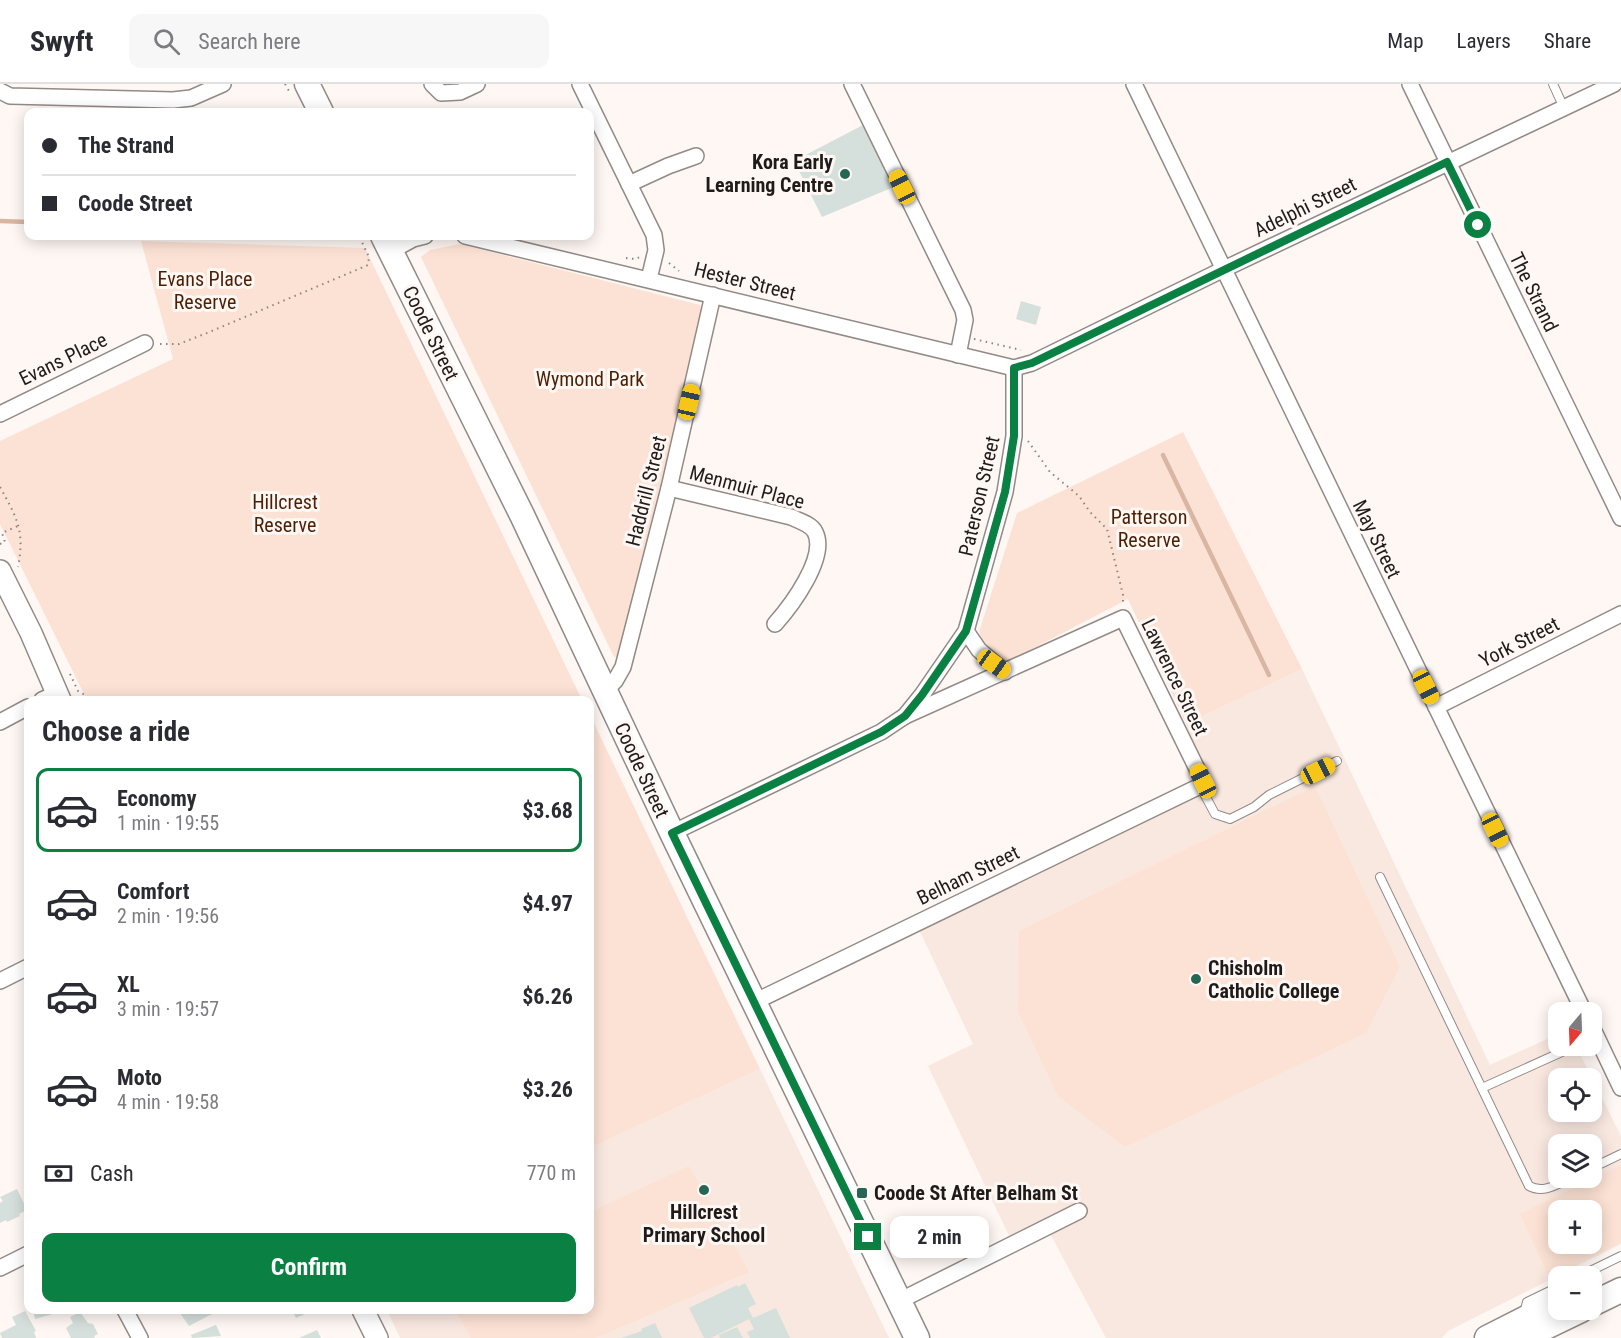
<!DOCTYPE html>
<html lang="en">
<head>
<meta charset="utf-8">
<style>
  body { margin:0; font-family:"Roboto Condensed",sans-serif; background:#f7f7f7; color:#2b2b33; height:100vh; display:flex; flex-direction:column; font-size:22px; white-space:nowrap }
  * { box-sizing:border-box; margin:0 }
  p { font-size:20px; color:#7c7c81 }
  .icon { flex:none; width:33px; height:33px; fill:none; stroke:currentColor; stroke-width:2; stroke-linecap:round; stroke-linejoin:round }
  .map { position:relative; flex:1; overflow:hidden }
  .details { position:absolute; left:24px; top:612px; width:570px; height:618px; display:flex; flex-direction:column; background:#fff; border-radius:12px; box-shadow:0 3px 15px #0003 }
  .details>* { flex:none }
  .guide { position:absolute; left:24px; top:24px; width:570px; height:132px; border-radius:12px; box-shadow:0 3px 15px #0003; display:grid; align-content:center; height:132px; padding:0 18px; background:#fff }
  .needle { width:39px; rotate:199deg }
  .controls { position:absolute; left:1548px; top:918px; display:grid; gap:12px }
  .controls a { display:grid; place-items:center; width:54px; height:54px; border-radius:12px; background:#fff; box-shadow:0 3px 15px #0003; font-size:30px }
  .end { position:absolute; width:27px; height:27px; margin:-14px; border:8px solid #0b8043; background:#fff; box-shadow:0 0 0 3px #fff }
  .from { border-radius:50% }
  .bubble { position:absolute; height:42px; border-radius:12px; background:#fff; box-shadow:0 3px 15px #0003; font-size:20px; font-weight:700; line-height:42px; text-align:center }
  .car { position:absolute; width:18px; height:36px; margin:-18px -9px; border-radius:8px; box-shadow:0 0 4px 2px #0007; background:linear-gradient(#f5c518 24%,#345 0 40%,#f5c518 0 76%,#345 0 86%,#f5c518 0) }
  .guide b { display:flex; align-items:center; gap:21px; height:57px; font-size:22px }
  .guide b+b { border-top:2px solid #e1e1e2 }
  .guide i { width:15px; height:15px; background:#2b2b33 }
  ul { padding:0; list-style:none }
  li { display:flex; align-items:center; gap:18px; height:84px; margin:0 12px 9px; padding:0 6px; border:3px solid transparent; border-radius:12px }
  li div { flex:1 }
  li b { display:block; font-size:22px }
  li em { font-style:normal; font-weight:700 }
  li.active { border-color:#0b8043 }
  li>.icon { width:54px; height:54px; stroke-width:1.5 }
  h2 { padding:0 18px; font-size:27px; line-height:72px }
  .pay { display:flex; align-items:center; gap:15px; height:66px; padding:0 18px; font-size:22px }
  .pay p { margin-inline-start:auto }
  .button { display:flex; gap:12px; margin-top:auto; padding:12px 18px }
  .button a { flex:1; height:69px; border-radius:12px; background:#0b8043; color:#fff; font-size:24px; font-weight:700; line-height:69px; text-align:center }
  header { display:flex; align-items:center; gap:36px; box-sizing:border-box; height:84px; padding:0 30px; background:#fff; border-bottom:2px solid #e1e1e2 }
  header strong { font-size:28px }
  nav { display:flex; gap:33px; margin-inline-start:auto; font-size:21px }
  .search { width:420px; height:54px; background:#f7f7f7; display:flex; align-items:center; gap:15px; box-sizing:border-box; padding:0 21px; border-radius:12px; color:#7c7c81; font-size:22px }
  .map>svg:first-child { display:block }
  .built { fill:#f9e8e0; fill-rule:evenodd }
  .green { fill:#fce2d4; fill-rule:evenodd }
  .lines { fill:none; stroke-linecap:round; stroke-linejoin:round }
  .stream { stroke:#d9b6a4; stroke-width:4.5 }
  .building { fill:#d5dfdb }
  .lane-casing { stroke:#928a86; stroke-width:10 }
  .street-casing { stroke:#928a86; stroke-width:18 }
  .secondary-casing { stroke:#928a86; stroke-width:24 }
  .primary-casing { stroke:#928a86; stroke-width:27 }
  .path { stroke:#8b8583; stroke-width:2; stroke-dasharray:1.5 4.5; stroke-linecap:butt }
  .lane { stroke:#fff; stroke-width:8 }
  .street { stroke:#fff; stroke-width:15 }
  .secondary { stroke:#fff; stroke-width:21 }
  .primary { stroke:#fff; stroke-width:24 }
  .route { stroke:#0b8043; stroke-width:8 }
  .poi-dot { fill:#256655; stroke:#fef7f3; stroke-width:2 }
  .labels { text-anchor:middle; stroke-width:6; stroke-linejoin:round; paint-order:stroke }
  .poi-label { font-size:20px; font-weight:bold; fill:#1f1b1a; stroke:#fef7f3; text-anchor:start }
  .street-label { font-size:20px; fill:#1f1b1a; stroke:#fef7f3 }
  .park-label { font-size:20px; fill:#4c1f03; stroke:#fef7f3 }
</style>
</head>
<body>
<header>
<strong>Swyft</strong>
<div class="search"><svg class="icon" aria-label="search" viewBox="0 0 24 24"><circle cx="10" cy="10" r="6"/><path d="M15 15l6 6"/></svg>Search here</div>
<nav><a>Map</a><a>Layers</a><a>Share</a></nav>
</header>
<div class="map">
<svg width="1621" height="1254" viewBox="0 0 1621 1254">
  <rect width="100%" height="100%" fill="#fef7f3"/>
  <!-- built -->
  <g class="built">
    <path d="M1302,585L1490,981L1558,950V962H1576L1621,1052V1160L1448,1247L1442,1254H1106L1047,1144L1013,1160L928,982L973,960L916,839L1200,702L1186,640ZM1558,994H1592V1028H1558ZM1558,1060H1592V1094H1558ZM1558,1126H1592V1160H1558Z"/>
    <path d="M760,985L889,1254H400L387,1226H590V1064Z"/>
  </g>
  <!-- green -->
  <g class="green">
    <path d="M141,157L365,164L582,616H87L0,440V357L173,275Z"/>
    <path d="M460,160L700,221L705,238L626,571L614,573L421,173L430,166Z"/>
    <path d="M1183,348L1302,585L1186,640L1128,515L1007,578L987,567L979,548L1017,429Z"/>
    <path d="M590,631L760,985L590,1064Z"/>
    <path d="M1315,702L1400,883L1366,949L1125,1063L1058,1012L1018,928L1019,847Z"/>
    <path d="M1621,1081V1159L1549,1193L1520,1130ZM1558,1126H1592V1160H1558Z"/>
    <path d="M689,1082L749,1188L596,1254H471L455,1226H590V1128Z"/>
  </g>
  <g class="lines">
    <!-- stream -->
    <g class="stream">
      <path d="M0,137L28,138"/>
      <path d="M1163,371L1269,591"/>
    </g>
  </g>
  <!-- building -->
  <g class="building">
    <path d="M865,40L896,102L822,133L794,77Z"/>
    <path d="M1021,217L1041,223L1036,241L1016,235Z"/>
    <path d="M17,1105L27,1126L19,1130L20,1132L7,1138L6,1136L0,1139V1119L3,1117L0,1113Z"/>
    <path d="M745,1199L756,1220L748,1224L753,1234L776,1224L790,1254H750L747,1248L754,1245L749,1235L711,1254H704L689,1224L737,1201L738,1203Z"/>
    <path d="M33,1226H52L53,1230L35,1235Z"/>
    <path d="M178,1226H210L212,1230L189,1242Z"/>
    <path d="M292,1226H326L316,1230L314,1226L296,1234Z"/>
    <path d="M25,1227L36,1247L34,1248L36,1254H2L0,1249L16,1241L12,1233Z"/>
    <path d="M80,1228L88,1239L93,1240L98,1250L94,1252L95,1254H71L66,1244L73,1239L70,1233Z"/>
    <path d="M655,1239L662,1254H621L642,1247L641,1245Z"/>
    <path d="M216,1241L221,1252L192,1254L191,1251Z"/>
    <path d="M737,1243L743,1254H720L719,1251Z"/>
    <path d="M317,1246L321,1254H299Z"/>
  </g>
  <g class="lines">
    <!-- lane casing -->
    <g class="lane-casing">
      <g id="lane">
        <path d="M1553,0L1564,24"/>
        <path d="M1200,702L1215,730L1230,735L1254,723L1269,711L1337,677"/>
        <path d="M1380,793L1529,1102C1544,1110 1557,1100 1571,1094"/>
        <path d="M1482,1004L1575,962"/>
        <path d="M1592,1084L1621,1070"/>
        <path d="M1580,1192L1621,1172"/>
        <path d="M1524,1230L1527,1218L1558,1203"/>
      </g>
    </g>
    <!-- street casing -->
    <g class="street-casing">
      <g id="street">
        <path d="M432,0L441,9L460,8L477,0"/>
        <path d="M580,0L654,151L656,166L649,195"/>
        <path d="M852,0L963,226L965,236L958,271"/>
        <path d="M1134,0L1584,928"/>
        <path d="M1410,0L1621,434"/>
        <path d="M0,7L10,12L173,16L191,14L223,0"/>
        <path d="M629,100L668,82L696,72"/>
        <path d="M465,152L1014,284L1032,279L1222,186L1614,0"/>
        <path d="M391,167L413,155L425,152"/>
        <path d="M0,330L145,259"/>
        <path d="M669,404L791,433C799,437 811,440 815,448C828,473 791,522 775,540"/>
        <path d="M966,547L979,566L1005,588"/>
        <path d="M605,607L615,597L623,583L669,404L713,211"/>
        <path d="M42,616L57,609"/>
        <path d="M1436,623L1621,530"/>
        <path d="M0,638L28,623"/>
        <path d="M672,749L881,648L905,632L922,611L966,547L1005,408L1014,352V284"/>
        <path d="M0,897L28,883"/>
        <path d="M754,918L1200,702L1203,697L1123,534L905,632"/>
        <path d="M1592,943L1621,1004"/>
        <path d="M0,1184L28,1170"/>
        <path d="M899,1217L1079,1127"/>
        <path d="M125,1226L140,1254"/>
      </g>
    </g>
    <!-- secondary casing -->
    <g class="secondary-casing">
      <g id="secondary">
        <path d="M0,487L31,549L60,616"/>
        <path d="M363,1226L377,1254"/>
      </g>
    </g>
    <!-- primary casing -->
    <g class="primary-casing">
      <g id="primary">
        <path d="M307,0L321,28"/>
        <path d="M383,152L522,431L672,749L917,1254"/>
        <path d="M1592,1220L1621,1206"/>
        <path d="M1487,1254L1558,1218"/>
        <path d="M1523,1254L1581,1226"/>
      </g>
    </g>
    <!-- path -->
    <g class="path">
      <path d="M285,0L289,7"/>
      <path d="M626,174L635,175L640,173"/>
      <path d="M669,179L679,187"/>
      <path d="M974,255L1021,266"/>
      <path d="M160,260H179L207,249L368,181L369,173L359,152"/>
      <path d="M1028,357L1050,388L1079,412L1090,428L1107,445L1123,511V519"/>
      <path d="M0,403C17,434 25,447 18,483"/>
      <path d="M0,460L5,458L2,449L18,442"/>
      <path d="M70,590L78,607L93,616"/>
    </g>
    <!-- lane -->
    <use href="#lane" class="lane"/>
    <!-- street -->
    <use href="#street" class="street"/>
    <!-- secondary -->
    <use href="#secondary" class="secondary"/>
    <!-- primary -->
    <use href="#primary" class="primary"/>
  </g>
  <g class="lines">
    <!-- route -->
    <path class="route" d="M868,1153L672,749L881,648L905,632L922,611L966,547L1005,408L1014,352V284L1032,279L1447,78L1478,141"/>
  </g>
  <!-- markers -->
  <g class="poi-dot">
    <circle cx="845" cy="90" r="6"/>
    <circle cx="1196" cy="895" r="6"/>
    <circle cx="704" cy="1106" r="6"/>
    <rect x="856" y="1103" width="12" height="12" rx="3"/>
  </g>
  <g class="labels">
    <!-- poi labels -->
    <g class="poi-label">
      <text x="833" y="85" text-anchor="end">Kora Early<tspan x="833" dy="23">Learning Centre</tspan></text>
      <text x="1208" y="891">Chisholm<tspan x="1208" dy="23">Catholic College</tspan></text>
      <text x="874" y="1116">Coode St After Belham St</text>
      <text x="704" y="1135" text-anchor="middle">Hillcrest<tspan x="704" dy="23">Primary School</tspan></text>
    </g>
    <!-- street labels -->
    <g class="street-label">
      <text transform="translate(1305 123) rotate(-26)" y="7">Adelphi Street</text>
      <text transform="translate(745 197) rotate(14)" y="7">Hester Street</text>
      <text transform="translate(1534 208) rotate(64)" y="7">The Strand</text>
      <text transform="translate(431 249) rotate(64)" y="7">Coode Street</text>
      <text transform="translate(63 275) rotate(-26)" y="7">Evans Place</text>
      <text transform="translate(747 403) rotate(15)" y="7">Menmuir Place</text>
      <text transform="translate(646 407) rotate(-76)" y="7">Haddrill Street</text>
      <text transform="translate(979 412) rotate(-77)" y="7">Paterson Street</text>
      <text transform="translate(1377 455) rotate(64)" y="7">May Street</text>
      <text transform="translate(1519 558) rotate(-27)" y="7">York Street</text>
      <text transform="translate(1175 593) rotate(64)" y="7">Lawrence Street</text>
      <text transform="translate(642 686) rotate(65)" y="7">Coode Street</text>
      <text transform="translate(968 791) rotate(-26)" y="7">Belham Street</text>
    </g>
    <!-- park labels -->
    <g class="park-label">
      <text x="205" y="202">Evans Place<tspan x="205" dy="23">Reserve</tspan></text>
      <text x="590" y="302">Wymond Park</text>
      <text x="285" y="425">Hillcrest<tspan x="285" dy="23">Reserve</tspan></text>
      <text x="1149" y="440">Patterson<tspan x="1149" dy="23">Reserve</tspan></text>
    </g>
  </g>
</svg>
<div class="controls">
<a><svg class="needle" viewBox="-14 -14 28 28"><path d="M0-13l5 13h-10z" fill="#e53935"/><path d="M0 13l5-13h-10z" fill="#7c7c81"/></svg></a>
<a><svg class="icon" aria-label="locate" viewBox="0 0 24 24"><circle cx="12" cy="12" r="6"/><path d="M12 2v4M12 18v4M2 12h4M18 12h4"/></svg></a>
<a><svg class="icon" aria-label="layers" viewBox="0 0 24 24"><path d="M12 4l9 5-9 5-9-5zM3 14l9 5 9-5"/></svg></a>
<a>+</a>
<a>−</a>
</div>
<i class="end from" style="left:1478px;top:141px"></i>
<i class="end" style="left:868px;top:1153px"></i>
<div class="bubble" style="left:890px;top:1132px;width:99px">2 min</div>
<i class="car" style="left:902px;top:103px;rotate:334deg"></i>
<i class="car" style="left:689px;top:318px;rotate:13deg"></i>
<i class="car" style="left:994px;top:580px;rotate:125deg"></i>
<i class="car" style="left:1426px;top:603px;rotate:154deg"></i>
<i class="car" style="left:1318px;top:687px;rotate:63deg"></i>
<i class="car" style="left:1203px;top:697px;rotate:334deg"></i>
<i class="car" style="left:1495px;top:746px;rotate:154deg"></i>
<div class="guide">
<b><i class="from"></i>The Strand</b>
<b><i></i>Coode Street</b>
</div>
<section class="details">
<h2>Choose a ride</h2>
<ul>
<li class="active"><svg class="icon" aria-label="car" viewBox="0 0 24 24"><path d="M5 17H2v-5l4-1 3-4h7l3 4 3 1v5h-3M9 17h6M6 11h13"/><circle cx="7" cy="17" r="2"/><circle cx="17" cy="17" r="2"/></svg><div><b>Economy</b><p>1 min · 19:55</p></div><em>$3.68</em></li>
<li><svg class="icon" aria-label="car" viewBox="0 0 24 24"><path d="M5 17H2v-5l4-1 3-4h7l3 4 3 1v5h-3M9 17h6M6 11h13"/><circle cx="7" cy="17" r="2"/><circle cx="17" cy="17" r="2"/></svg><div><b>Comfort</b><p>2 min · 19:56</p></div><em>$4.97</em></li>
<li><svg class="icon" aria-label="car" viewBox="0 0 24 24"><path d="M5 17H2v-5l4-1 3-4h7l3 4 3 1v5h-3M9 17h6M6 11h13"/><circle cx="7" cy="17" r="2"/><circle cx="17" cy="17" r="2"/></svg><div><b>XL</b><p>3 min · 19:57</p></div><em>$6.26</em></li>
<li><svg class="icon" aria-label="car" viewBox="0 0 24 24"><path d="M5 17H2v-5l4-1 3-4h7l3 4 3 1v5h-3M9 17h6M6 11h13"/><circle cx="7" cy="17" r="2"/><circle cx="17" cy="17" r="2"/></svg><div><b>Moto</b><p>4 min · 19:58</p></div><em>$3.26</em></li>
</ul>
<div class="pay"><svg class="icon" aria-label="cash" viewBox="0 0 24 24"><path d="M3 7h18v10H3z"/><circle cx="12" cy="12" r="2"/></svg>Cash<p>770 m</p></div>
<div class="button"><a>Confirm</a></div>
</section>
</div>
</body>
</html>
